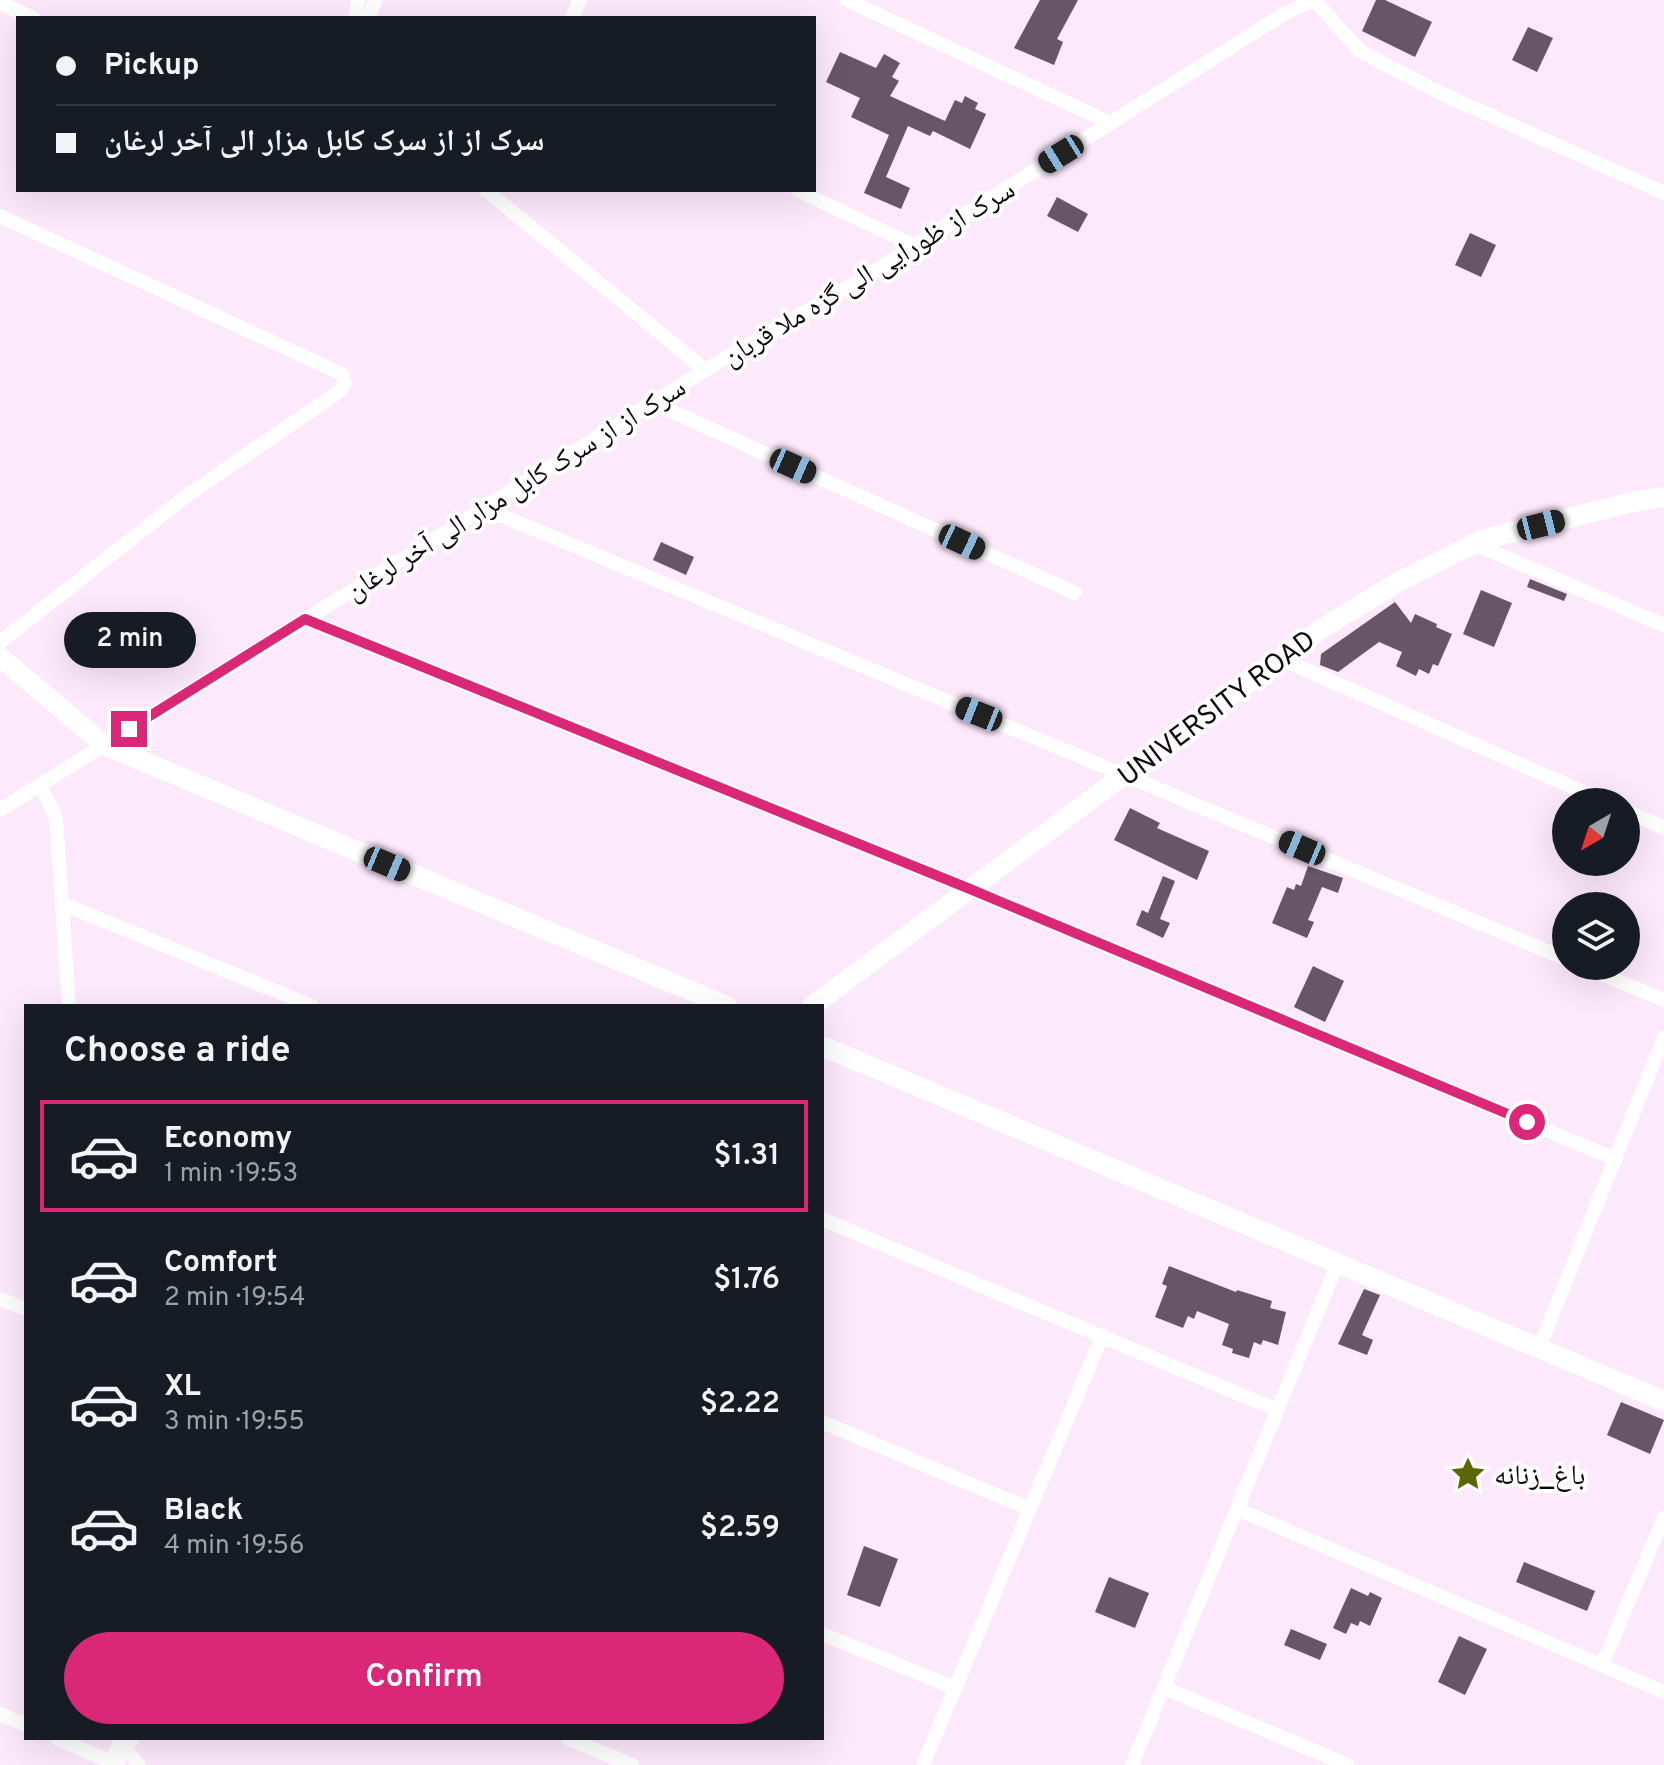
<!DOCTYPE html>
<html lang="en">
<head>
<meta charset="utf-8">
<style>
  body { margin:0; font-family:Overpass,"Noto Naskh Arabic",sans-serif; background:#20242c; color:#f1f3f6; height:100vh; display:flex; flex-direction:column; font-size:30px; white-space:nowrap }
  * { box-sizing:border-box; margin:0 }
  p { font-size:26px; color:#9ea1a6 }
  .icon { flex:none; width:44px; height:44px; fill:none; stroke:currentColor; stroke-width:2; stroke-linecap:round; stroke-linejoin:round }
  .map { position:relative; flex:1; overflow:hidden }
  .side { position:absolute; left:24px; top:1004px; width:800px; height:736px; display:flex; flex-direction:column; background:#171b24; border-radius:0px; box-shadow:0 8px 32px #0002 }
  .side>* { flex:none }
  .banner { position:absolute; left:16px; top:16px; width:800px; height:176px; border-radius:0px; box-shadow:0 8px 32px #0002; display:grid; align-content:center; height:176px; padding:0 40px; background:#171b24 }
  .needle { width:52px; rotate:219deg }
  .tools { position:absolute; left:1552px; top:788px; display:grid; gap:16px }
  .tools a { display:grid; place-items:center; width:88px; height:88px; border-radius:50%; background:#171b24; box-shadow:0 8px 32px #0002; font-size:40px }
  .end { position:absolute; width:36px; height:36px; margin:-18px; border:10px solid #db2777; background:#fff; box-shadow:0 0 0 4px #fff }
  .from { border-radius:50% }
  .bubble { position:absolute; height:56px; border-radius:28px; background:#171b24; box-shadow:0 8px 32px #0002; font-size:26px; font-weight:600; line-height:56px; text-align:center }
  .car { position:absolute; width:24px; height:48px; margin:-24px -12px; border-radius:10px; box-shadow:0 0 6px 2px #0007; background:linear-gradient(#222 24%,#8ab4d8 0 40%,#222 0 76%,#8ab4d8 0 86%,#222 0) }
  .banner b { display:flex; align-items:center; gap:28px; height:76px; font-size:30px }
  .banner b+b { border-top:2px solid #363941 }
  .banner i { width:20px; height:20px; background:#f1f3f6 }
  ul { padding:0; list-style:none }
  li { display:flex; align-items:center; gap:24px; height:112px; margin:0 16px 12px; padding:0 24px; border:4px solid transparent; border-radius:0px }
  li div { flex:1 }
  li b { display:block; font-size:30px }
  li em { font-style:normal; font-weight:600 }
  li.current { border-color:#db2777 }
  li>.icon { width:72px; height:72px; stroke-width:1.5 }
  h2 { padding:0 40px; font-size:36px; line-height:96px }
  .button { display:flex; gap:16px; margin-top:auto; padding:16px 40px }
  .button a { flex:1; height:92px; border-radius:48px; background:#db2777; color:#fff; font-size:32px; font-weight:600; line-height:92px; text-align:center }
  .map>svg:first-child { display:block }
  .building { fill:#675666 }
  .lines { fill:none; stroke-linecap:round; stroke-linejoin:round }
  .street { stroke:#fff; stroke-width:14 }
  .secondary { stroke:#fff; stroke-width:20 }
  .route { stroke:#db2777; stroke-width:10 }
  .labels { text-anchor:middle; stroke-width:8; stroke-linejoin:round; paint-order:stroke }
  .street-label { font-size:28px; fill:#0f090f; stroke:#fff }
  .poi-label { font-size:28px; fill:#0f090f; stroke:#fff; text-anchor:start }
</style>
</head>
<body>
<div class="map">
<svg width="1664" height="1765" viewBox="0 0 1664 1765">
  <rect width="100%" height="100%" fill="#fde9fc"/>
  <!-- building -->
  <g class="building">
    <path d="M1040,0H1078L1057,39L1063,42L1054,65L1014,48Z"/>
    <path d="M1376,0H1385L1432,22L1415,57L1362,31Z"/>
    <path d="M1528,27L1553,38L1537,72L1512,60Z"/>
    <path d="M840,52L876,68L884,54L900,63L892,77L899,81L890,96L945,121L955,100L962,103L965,96L978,103L975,109L986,114L970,149L933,131L930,136L908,126L886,177L910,188L901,209L864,193L889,135L851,117L860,98L826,82Z"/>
    <path d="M1057,197L1088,214L1078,232L1047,216Z"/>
    <path d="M1470,233L1496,245L1481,277L1455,265Z"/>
    <path d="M661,542L694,557L686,575L653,560Z"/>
    <path d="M1530,579L1567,594L1564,601L1527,587Z"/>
    <path d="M1481,590L1512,603L1494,647L1463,634Z"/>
    <path d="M1395,602L1411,623L1415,614L1437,624L1436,627L1452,634L1438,666L1433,664L1429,674L1419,669L1416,676L1396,666L1402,652L1379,642L1338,672L1320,665L1321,654Z"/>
    <path d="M1130,808L1160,823L1157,828L1209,851L1197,880L1114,840Z"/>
    <path d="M1308,866L1343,878L1338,893L1322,887L1308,920L1314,922L1307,938L1272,923L1287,887L1294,890L1296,884L1301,886Z"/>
    <path d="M1163,876L1175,881L1160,919L1170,923L1163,938L1136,925L1142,910L1148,913Z"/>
    <path d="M1313,966L1344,981L1325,1022L1294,1007Z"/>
    <path d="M1169,1266L1236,1292L1237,1290L1272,1301L1270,1308L1286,1312L1278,1345L1263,1340L1261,1345L1254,1342L1249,1358L1232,1353L1233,1349L1222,1345L1229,1324L1197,1311L1194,1319L1188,1316L1183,1328L1155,1317L1167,1286L1162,1284Z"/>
    <path d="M1364,1289L1380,1295L1362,1335L1373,1340L1367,1355L1338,1344Z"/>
    <path d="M1621,1402L1664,1420L1650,1454L1607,1435Z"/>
    <path d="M864,1546L898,1559L880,1607L847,1595Z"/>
    <path d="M1524,1562L1595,1591L1587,1611L1516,1582Z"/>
    <path d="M1109,1577L1149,1593L1135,1628L1095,1612Z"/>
    <path d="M1351,1588L1368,1596L1370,1592L1382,1598L1370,1626L1360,1621L1358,1626L1351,1623L1346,1634L1333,1628Z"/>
    <path d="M1291,1629L1327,1644L1320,1660L1284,1645Z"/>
    <path d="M1459,1636L1487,1649L1465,1695L1438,1682Z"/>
  </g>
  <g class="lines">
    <!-- street -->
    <g class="street">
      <path d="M847,0L1110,123"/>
      <path d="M1314,0L1360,51L1438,92L1664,193"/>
      <path d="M0,3L34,18"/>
      <path d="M355,18L358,0"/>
      <path d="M368,18L376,0"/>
      <path d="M572,18L580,0"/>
      <path d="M486,190L705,370"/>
      <path d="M797,190L915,246"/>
      <path d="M0,216L342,374L345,383L340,391L189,494L0,642"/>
      <path d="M653,403L1075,593"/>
      <path d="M483,508L1566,959"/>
      <path d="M1474,544L1664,625"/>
      <path d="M305,619L970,889L1615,1159"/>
      <path d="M1281,659L1606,802"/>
      <path d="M40,785L56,818L69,1006"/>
      <path d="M0,810L705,370L867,276L1284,14L1314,0"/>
      <path d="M1626,811L1664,828"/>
      <path d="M63,904L312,1006"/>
      <path d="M1582,966L1664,1000"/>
      <path d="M822,1219L1277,1410"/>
      <path d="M0,1299L26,1309"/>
      <path d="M1539,1348L1664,1037"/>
      <path d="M822,1422L1030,1509"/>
      <path d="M1237,1509L1664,1692"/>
      <path d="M822,1634L955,1688"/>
      <path d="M1602,1665L1664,1517"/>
      <path d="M1164,1688L1348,1765"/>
      <path d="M0,1714L26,1725"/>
      <path d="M56,1738L114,1763"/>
      <path d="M122,1738V1745L139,1765"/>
      <path d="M567,1738L632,1765"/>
      <path d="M923,1765L1102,1336"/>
      <path d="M1132,1765L1338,1262"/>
    </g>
    <!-- secondary -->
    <g class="secondary">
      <path d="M0,657L104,745L727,1006"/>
      <path d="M812,1006L1321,629L1398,582L1481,540L1632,502L1664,497"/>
      <path d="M822,1046L1664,1401"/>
      <path d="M114,1765L122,1745L130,1738"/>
    </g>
  </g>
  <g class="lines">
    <!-- route -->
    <path class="route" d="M129,729L305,619L970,889L1527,1122"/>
  </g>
  <!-- icons -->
  <defs>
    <g id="sight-bare" transform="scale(2.76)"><path d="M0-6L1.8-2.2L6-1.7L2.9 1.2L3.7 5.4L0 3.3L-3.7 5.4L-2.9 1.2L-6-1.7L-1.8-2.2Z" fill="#5d6504" stroke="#fff" stroke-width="2.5" paint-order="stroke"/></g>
  </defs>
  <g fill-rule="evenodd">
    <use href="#sight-bare" x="1468" y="1474"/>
  </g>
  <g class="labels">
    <!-- street labels -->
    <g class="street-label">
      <text transform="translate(868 272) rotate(-31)" y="10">سرک از ظورایی الی گزه ملا قربان</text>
      <text transform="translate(515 488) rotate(-32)" y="10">سرک از از سرک کابل مزار الی آخر لرغان</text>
      <text transform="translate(1216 707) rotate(-37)" y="10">UNIVERSITY ROAD</text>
    </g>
    <!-- poi labels -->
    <g class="poi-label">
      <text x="1494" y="1484">باغ_زنانه</text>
    </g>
  </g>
</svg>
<div class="tools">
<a><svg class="needle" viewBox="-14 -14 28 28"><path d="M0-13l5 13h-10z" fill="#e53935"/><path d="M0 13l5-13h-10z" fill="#9ea1a6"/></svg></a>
<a><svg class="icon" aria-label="layers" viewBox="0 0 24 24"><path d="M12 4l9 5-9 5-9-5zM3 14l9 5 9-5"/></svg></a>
</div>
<i class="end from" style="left:1527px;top:1122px"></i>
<i class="end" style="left:129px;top:729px"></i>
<div class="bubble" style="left:64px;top:612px;width:132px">2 min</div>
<i class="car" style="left:1061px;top:154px;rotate:238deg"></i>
<i class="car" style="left:793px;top:466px;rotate:114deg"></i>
<i class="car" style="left:1541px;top:525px;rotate:76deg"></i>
<i class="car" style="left:962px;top:542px;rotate:115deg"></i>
<i class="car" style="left:979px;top:714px;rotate:292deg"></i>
<i class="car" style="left:1302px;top:848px;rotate:293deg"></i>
<i class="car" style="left:387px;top:864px;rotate:113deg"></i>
<div class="banner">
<b><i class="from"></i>Pickup</b>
<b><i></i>سرک از از سرک کابل مزار الی آخر لرغان</b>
</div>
<section class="side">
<h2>Choose a ride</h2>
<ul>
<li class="current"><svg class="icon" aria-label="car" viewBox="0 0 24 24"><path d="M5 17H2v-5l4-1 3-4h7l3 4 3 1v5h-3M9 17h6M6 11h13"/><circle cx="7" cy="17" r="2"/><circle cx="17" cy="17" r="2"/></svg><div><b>Economy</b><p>1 min · 19:53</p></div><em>$1.31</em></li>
<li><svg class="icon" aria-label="car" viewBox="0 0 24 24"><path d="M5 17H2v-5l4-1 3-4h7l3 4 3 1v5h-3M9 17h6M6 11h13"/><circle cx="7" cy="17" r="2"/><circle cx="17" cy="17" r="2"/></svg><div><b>Comfort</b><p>2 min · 19:54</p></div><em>$1.76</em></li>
<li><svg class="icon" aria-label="car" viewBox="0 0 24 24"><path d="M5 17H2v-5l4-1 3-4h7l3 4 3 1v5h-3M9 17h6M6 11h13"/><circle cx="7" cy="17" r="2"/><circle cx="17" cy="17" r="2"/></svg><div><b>XL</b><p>3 min · 19:55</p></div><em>$2.22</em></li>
<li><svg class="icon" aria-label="car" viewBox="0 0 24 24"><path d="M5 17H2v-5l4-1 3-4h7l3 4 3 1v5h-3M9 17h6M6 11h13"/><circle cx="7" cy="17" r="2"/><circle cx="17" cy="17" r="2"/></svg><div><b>Black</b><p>4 min · 19:56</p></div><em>$2.59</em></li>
</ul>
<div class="button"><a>Confirm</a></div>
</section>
</div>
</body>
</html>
